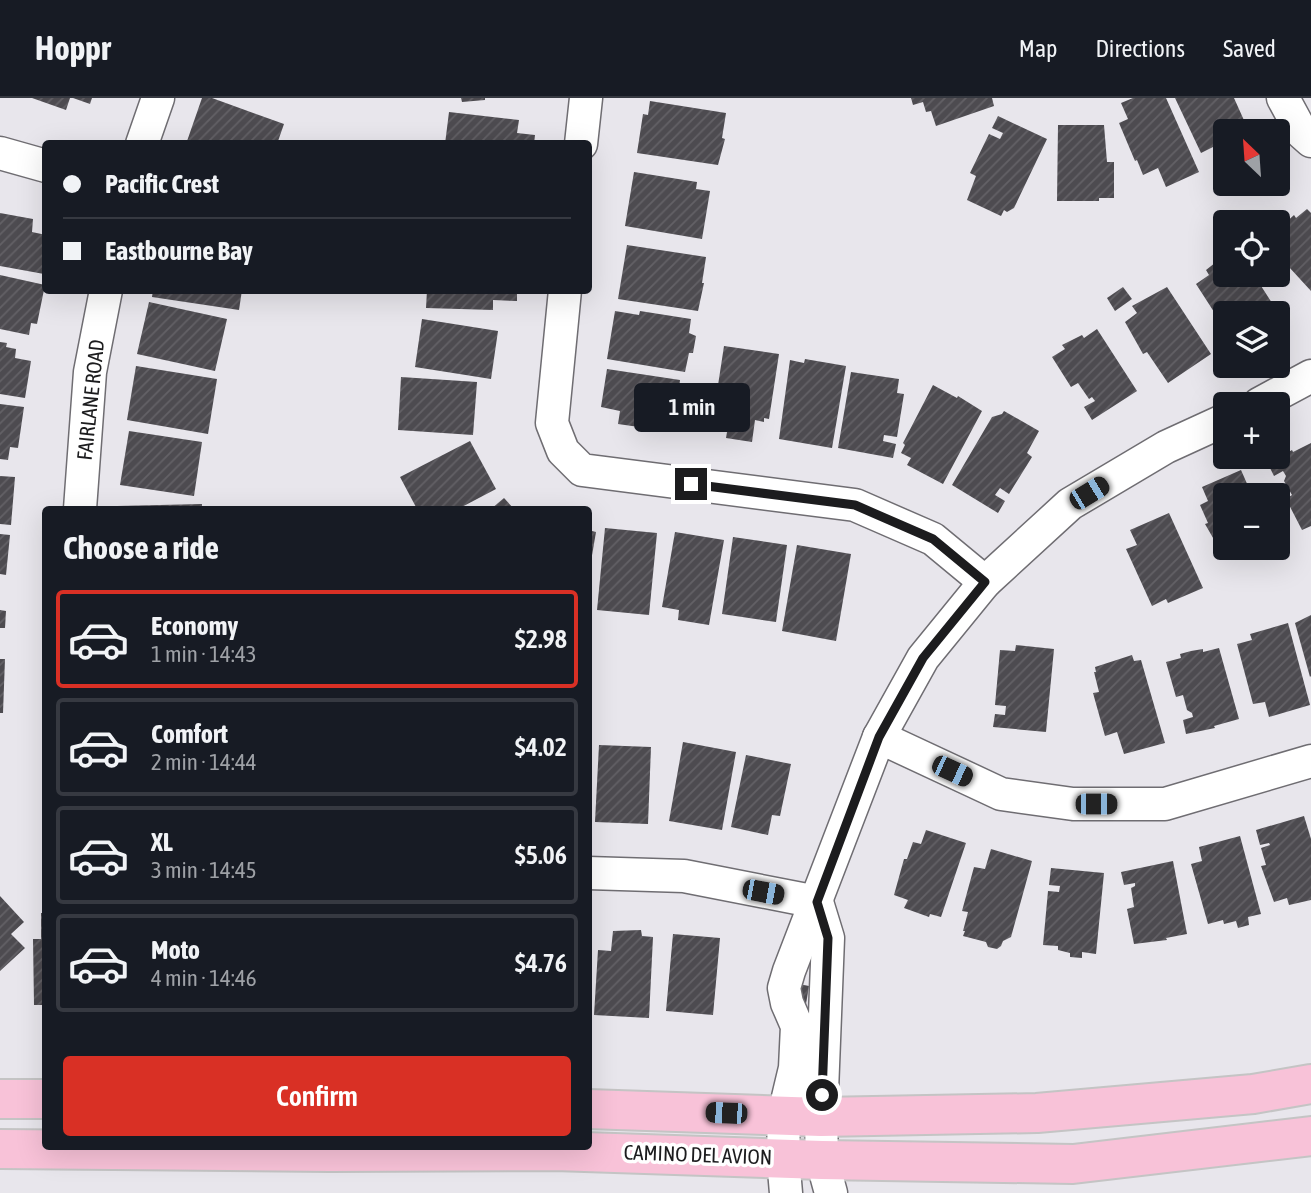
<!DOCTYPE html>
<html lang="en">
<head>
<meta charset="utf-8">
<style>
  body { margin:0; font-family:"Asap Condensed",sans-serif; background:#20242c; color:#f1f3f6; height:100vh; display:flex; flex-direction:column; font-size:26px; white-space:nowrap }
  * { box-sizing:border-box; margin:0 }
  p { font-size:23px; color:#9ea1a6 }
  .icon { flex:none; width:38px; height:38px; fill:none; stroke:currentColor; stroke-width:2; stroke-linecap:round; stroke-linejoin:round }
  .map { position:relative; flex:1; overflow:hidden }
  .panel { position:absolute; left:42px; top:408px; width:550px; height:644px; display:flex; flex-direction:column; background:#171b24; border-radius:7px; box-shadow:0 7px 28px #0002 }
  .panel>* { flex:none }
  .banner { position:absolute; left:42px; top:42px; width:550px; height:154px; border-radius:7px; box-shadow:0 7px 28px #0002; display:grid; align-content:center; height:154px; padding:0 21px; background:#171b24 }
  .needle { width:46px; rotate:335deg }
  .buttons { position:absolute; left:1213px; top:21px; display:grid; gap:14px }
  .buttons a { display:grid; place-items:center; width:77px; height:77px; border-radius:7px; background:#171b24; box-shadow:0 7px 28px #0002; font-size:35px }
  .end { position:absolute; width:32px; height:32px; margin:-16px; border:9px solid #1c1c1e; background:#fff; box-shadow:0 0 0 4px #fff }
  .from { border-radius:50% }
  .bubble { position:absolute; height:49px; border-radius:7px; background:#171b24; box-shadow:0 7px 28px #0002; font-size:23px; font-weight:600; line-height:49px; text-align:center }
  .car { position:absolute; width:21px; height:42px; margin:-21px -10px; border-radius:9px; box-shadow:0 0 5px 2px #0007; background:linear-gradient(#222 24%,#8ab4d8 0 40%,#222 0 76%,#8ab4d8 0 86%,#222 0) }
  .banner b { display:flex; align-items:center; gap:24px; height:66px; font-size:26px }
  .banner b+b { border-top:2px solid #363941 }
  .banner i { width:18px; height:18px; background:#f1f3f6 }
  ul { padding:0; list-style:none }
  li { display:flex; align-items:center; gap:21px; height:98px; margin:0 14px 10px; padding:0 7px; border:4px solid #363941; border-radius:7px }
  li div { flex:1 }
  li b { display:block; font-size:26px }
  li em { font-style:normal; font-weight:600 }
  li.on { border-color:#d93025 }
  li>.icon { width:63px; height:63px; stroke-width:1.5 }
  h2 { padding:0 21px; font-size:32px; line-height:84px }
  .primary-button { display:flex; gap:14px; margin-top:auto; padding:14px 21px }
  .primary-button a { flex:1; height:80px; border-radius:7px; background:#d93025; color:#fff; font-size:28px; font-weight:600; line-height:80px; text-align:center }
  header { display:flex; align-items:center; gap:42px; box-sizing:border-box; height:98px; padding:0 35px; background:#171b24; border-bottom:2px solid #363941 }
  header strong { font-size:33px }
  nav { display:flex; gap:38px; margin-inline-start:auto; font-size:24px }
  .map>svg:first-child { display:block }
  .building { fill:url(#building-hatch) }
  .lines { fill:none; stroke-linecap:round; stroke-linejoin:round }
  .minor-casing { stroke:#6f6d72; stroke-width:35 }
  .major-casing { stroke:#c4c4c4; stroke-width:42 }
  .minor { stroke:#fff; stroke-width:32 }
  .major { stroke:#f8c2d8; stroke-width:38 }
  .route { stroke:#1c1c1e; stroke-width:9 }
  .labels { text-anchor:middle; stroke-width:7; stroke-linejoin:round; paint-order:stroke }
  .street-label { font-size:21px; fill:#1c1c1e; stroke:#fff }
</style>
</head>
<body>
<header>
<strong>Hoppr</strong>
<nav><a>Map</a><a>Directions</a><a>Saved</a></nav>
</header>
<div class="map">
<svg width="1311" height="1095" viewBox="0 0 1311 1095">
  <defs>
    <pattern id="building-hatch" width="6" height="6" patternUnits="userSpaceOnUse" patternTransform="scale(1.75)"><rect width="6" height="6" fill="#4d4b50"/><path d="M-1 1l2-2M0 6l6-6M5 7l2-2" fill="none" stroke="#636166"/></pattern>
  </defs>
  <rect width="100%" height="100%" fill="#e8e6ec"/>
  <!-- building -->
  <g class="building">
    <path d="M32,0H70L66,12Z"/>
    <path d="M73,0H92L90,6Z"/>
    <path d="M202,0H212L284,26L277,46H186Z"/>
    <path d="M461,0H485V2L462,4Z"/>
    <path d="M911,0H992L994,8L936,28L931,13L926,14L923,4L913,7Z"/>
    <path d="M1133,0H1166L1199,74L1166,89L1158,70L1143,77L1137,62L1135,63L1119,25L1128,21L1121,5Z"/>
    <path d="M1175,0H1234L1247,29L1238,33H1225V50L1215,54L1213,49L1201,55Z"/>
    <path d="M650,3L726,15L722,40L725,41L718,67L637,55L643,16L648,17Z"/>
    <path d="M449,14L519,22L517,35L535,37L534,46H445Z"/>
    <path d="M998,18L1047,41L1014,110L1007,114L1004,112L1001,118L967,102L976,78L970,75L989,36L1000,41L1003,35L992,30Z"/>
    <path d="M1058,27H1104L1107,64H1114V100H1099V103H1057Z"/>
    <path d="M634,74L697,84L696,91L710,93L702,141L625,128Z"/>
    <path d="M1307,111L1311,115V193L1278,157V138L1282,128L1294,117L1296,120Z"/>
    <path d="M0,115L33,121L32,134L46,137L44,176L0,168Z"/>
    <path d="M627,147L706,159L702,185H704L698,213L618,201Z"/>
    <path d="M1225,157V177H1254L1283,222L1278,225V215H1225V231L1196,186L1209,177L1206,172Z"/>
    <path d="M0,177L45,187L37,226L31,225L29,237L0,231Z"/>
    <path d="M1123,189L1132,201L1115,213L1107,200Z"/>
    <path d="M1167,189L1211,256L1168,285L1147,254L1143,256L1125,224L1137,215L1132,208Z"/>
    <path d="M153,192H242L239,212L152,199Z"/>
    <path d="M427,192H517V203L493,202V212L426,210Z"/>
    <path d="M149,204L227,221L215,273L137,256Z"/>
    <path d="M615,213L639,217L640,213L691,221L689,235L696,238L693,255H689L685,274L607,261Z"/>
    <path d="M422,221L498,233L491,281L415,269Z"/>
    <path d="M1097,231L1137,293L1092,322L1084,309L1095,303L1092,299L1089,301L1078,285L1071,289L1052,259L1065,251L1062,247L1082,237L1084,240Z"/>
    <path d="M0,244L7,245L6,249L16,251L15,260L31,263L25,300L0,296Z"/>
    <path d="M724,248L779,256L769,321L764,320V324L755,322L752,344L726,340L727,334L711,333Z"/>
    <path d="M805,261L846,268L832,350L779,341L790,262L804,265Z"/>
    <path d="M136,268L217,281L208,336L127,322Z"/>
    <path d="M607,271L680,282L675,326L661,324L660,332L618,326L620,313L601,309Z"/>
    <path d="M851,274L899,281L897,295L904,296L897,339L884,337L883,343L896,346L893,360L838,350Z"/>
    <path d="M401,279L477,284L473,337L398,332Z"/>
    <path d="M933,287L957,300L958,298L982,313L943,386L907,367L911,360L901,355L905,347L903,345Z"/>
    <path d="M0,306L24,309L18,350L10,349L8,362L0,361Z"/>
    <path d="M1004,313L1039,333L1027,355L1032,359L1009,396L1000,390L995,397L1005,403L998,415L952,387L992,319L1002,316Z"/>
    <path d="M129,333L202,344L194,398L120,387Z"/>
    <path d="M470,343L496,391L458,411H417L400,379Z"/>
    <path d="M1311,345V428L1302,432L1286,401L1292,397L1284,383L1286,378L1283,373L1274,378L1268,366L1292,352L1293,354Z"/>
    <path d="M1241,372L1252,397H1225V450H1266L1240,461L1237,453L1224,459L1205,426L1208,425L1200,407L1208,403L1202,389Z"/>
    <path d="M0,378L15,379L11,427L0,426Z"/>
    <path d="M504,400L514,411H491Z"/>
    <path d="M202,406V411H117V408Z"/>
    <path d="M1169,415L1203,490L1168,505L1166,501L1152,508L1126,451L1137,447L1130,432Z"/>
    <path d="M605,430L657,435L649,517L597,512Z"/>
    <path d="M588,432L596,434L589,475H588Z"/>
    <path d="M675,434L724,442L709,527L678,522L679,512L662,509Z"/>
    <path d="M0,436L10,437L6,477L0,476Z"/>
    <path d="M733,439L787,447L776,524L722,516Z"/>
    <path d="M797,447L851,456L836,543L782,533Z"/>
    <path d="M0,512L6,513L5,530H0Z"/>
    <path d="M1311,517V578L1310,579L1295,525Z"/>
    <path d="M1288,525L1310,607L1269,619L1265,604L1253,606L1237,546L1252,542L1250,536Z"/>
    <path d="M1016,547L1054,551L1046,634L993,629L995,616L1005,617L1006,608L995,607L1000,552L1015,553Z"/>
    <path d="M1219,550L1239,621L1214,628L1215,630L1186,636L1183,622L1193,619L1192,615L1187,612L1183,597L1176,599L1166,564L1181,560L1180,556L1191,553L1203,551V554Z"/>
    <path d="M1132,557L1134,563L1141,562L1165,645L1124,656L1117,634L1105,638L1093,595L1099,594L1094,574H1096L1095,569Z"/>
    <path d="M0,561H5L3,615H0Z"/>
    <path d="M683,644L736,654L722,732L669,723Z"/>
    <path d="M599,647L651,649L648,726L595,724Z"/>
    <path d="M746,657L791,666L780,718L772,717L768,737L731,729Z"/>
    <path d="M1304,718L1311,741V802L1289,807L1287,800L1274,804L1261,768L1266,767L1261,750L1270,747L1269,745L1260,747L1256,732Z"/>
    <path d="M926,732L966,745L941,819L930,816L929,819L904,810L908,802L894,797L904,761H907L913,744L921,746Z"/>
    <path d="M1240,738L1261,816L1248,819L1249,827L1238,830L1236,823L1224,826L1223,822L1208,826L1191,766L1202,763L1199,749Z"/>
    <path d="M991,751L1032,763L1011,839L1003,843L1001,848L997,851L988,849L986,844L963,838L965,833H963L968,814L962,813L974,769L985,771Z"/>
    <path d="M1173,763L1187,836L1166,840L1167,842L1134,846L1127,811L1134,809L1131,790L1135,788V785L1124,787L1121,774Z"/>
    <path d="M1051,770L1104,775L1096,856L1082,854V860L1070,859V855L1058,852V848L1043,847L1048,793L1059,794L1060,788L1049,787Z"/>
    <path d="M0,798L24,824L11,836L25,850L0,873Z"/>
    <path d="M41,815H46V907H34L33,841H41Z"/>
    <path d="M641,832L642,838L653,839L649,920L594,917L598,852L611,853L613,833Z"/>
    <path d="M673,836L720,840L713,917L666,913Z"/>
    <path d="M799,886L809,888L806,906L796,905Z"/>
  </g>
  <g class="lines">
    <!-- minor casing -->
    <g class="minor-casing">
      <g id="minor">
        <path d="M1283,0L1302,35L1311,43"/>
        <path d="M142,46L158,0"/>
        <path d="M581,46L586,0"/>
        <path d="M0,55L46,68"/>
        <path d="M565,192L552,325L563,353L582,372L855,407L933,441L985,484"/>
        <path d="M1259,306L1311,278"/>
        <path d="M80,411L90,274L106,192"/>
        <path d="M879,639L1001,696L1073,706H1165L1311,663"/>
        <path d="M588,775L684,778L817,804"/>
        <path d="M817,804L828,840L821,1019L822,1062L831,1095"/>
        <path d="M786,1095L783,1060L784,1016L795,970L797,928L787,905L784,890L789,873L879,639L923,560L985,484L1070,406L1166,349L1225,322"/>
      </g>
    </g>
    <!-- major casing -->
    <g class="major-casing">
      <g id="major">
        <path d="M0,1001H46"/>
        <path d="M588,1011L821,1019L1037,1015L1253,996L1311,986"/>
        <path d="M0,1051L330,1054L555,1053L822,1062L1073,1066L1311,1038"/>
      </g>
    </g>
    <!-- minor -->
    <use href="#minor" class="minor"/>
    <!-- major -->
    <use href="#major" class="major"/>
  </g>
  <g class="lines">
    <!-- route -->
    <path class="route" d="M691,386L855,407L933,441L985,484L923,560L879,639L817,804L828,840L822,997"/>
  </g>
  <g class="labels">
    <!-- street labels -->
    <g class="street-label">
      <text transform="translate(91 302) rotate(-84)" y="7">FAIRLANE ROAD</text>
      <text transform="translate(698 1057) rotate(2)" y="7">CAMINO DEL AVION</text>
    </g>
  </g>
</svg>
<div class="buttons">
<a><svg class="needle" viewBox="-14 -14 28 28"><path d="M0-13l5 13h-10z" fill="#e53935"/><path d="M0 13l5-13h-10z" fill="#9ea1a6"/></svg></a>
<a><svg class="icon" aria-label="locate" viewBox="0 0 24 24"><circle cx="12" cy="12" r="6"/><path d="M12 2v4M12 18v4M2 12h4M18 12h4"/></svg></a>
<a><svg class="icon" aria-label="layers" viewBox="0 0 24 24"><path d="M12 4l9 5-9 5-9-5zM3 14l9 5 9-5"/></svg></a>
<a>+</a>
<a>−</a>
</div>
<i class="end from" style="left:822px;top:997px"></i>
<i class="end" style="left:691px;top:386px"></i>
<div class="bubble" style="left:634px;top:285px;width:116px">1 min</div>
<i class="car" style="left:1089px;top:395px;rotate:59deg"></i>
<i class="car" style="left:952px;top:673px;rotate:115deg"></i>
<i class="car" style="left:1096px;top:706px;rotate:90deg"></i>
<i class="car" style="left:763px;top:794px;rotate:101deg"></i>
<i class="car" style="left:726px;top:1015px;rotate:272deg"></i>
<div class="banner">
<b><i class="from"></i>Pacific Crest</b>
<b><i></i>Eastbourne Bay</b>
</div>
<section class="panel">
<h2>Choose a ride</h2>
<ul>
<li class="on"><svg class="icon" aria-label="car" viewBox="0 0 24 24"><path d="M5 17H2v-5l4-1 3-4h7l3 4 3 1v5h-3M9 17h6M6 11h13"/><circle cx="7" cy="17" r="2"/><circle cx="17" cy="17" r="2"/></svg><div><b>Economy</b><p>1 min · 14:43</p></div><em>$2.98</em></li>
<li><svg class="icon" aria-label="car" viewBox="0 0 24 24"><path d="M5 17H2v-5l4-1 3-4h7l3 4 3 1v5h-3M9 17h6M6 11h13"/><circle cx="7" cy="17" r="2"/><circle cx="17" cy="17" r="2"/></svg><div><b>Comfort</b><p>2 min · 14:44</p></div><em>$4.02</em></li>
<li><svg class="icon" aria-label="car" viewBox="0 0 24 24"><path d="M5 17H2v-5l4-1 3-4h7l3 4 3 1v5h-3M9 17h6M6 11h13"/><circle cx="7" cy="17" r="2"/><circle cx="17" cy="17" r="2"/></svg><div><b>XL</b><p>3 min · 14:45</p></div><em>$5.06</em></li>
<li><svg class="icon" aria-label="car" viewBox="0 0 24 24"><path d="M5 17H2v-5l4-1 3-4h7l3 4 3 1v5h-3M9 17h6M6 11h13"/><circle cx="7" cy="17" r="2"/><circle cx="17" cy="17" r="2"/></svg><div><b>Moto</b><p>4 min · 14:46</p></div><em>$4.76</em></li>
</ul>
<div class="primary-button"><a>Confirm</a></div>
</section>
</div>
</body>
</html>
